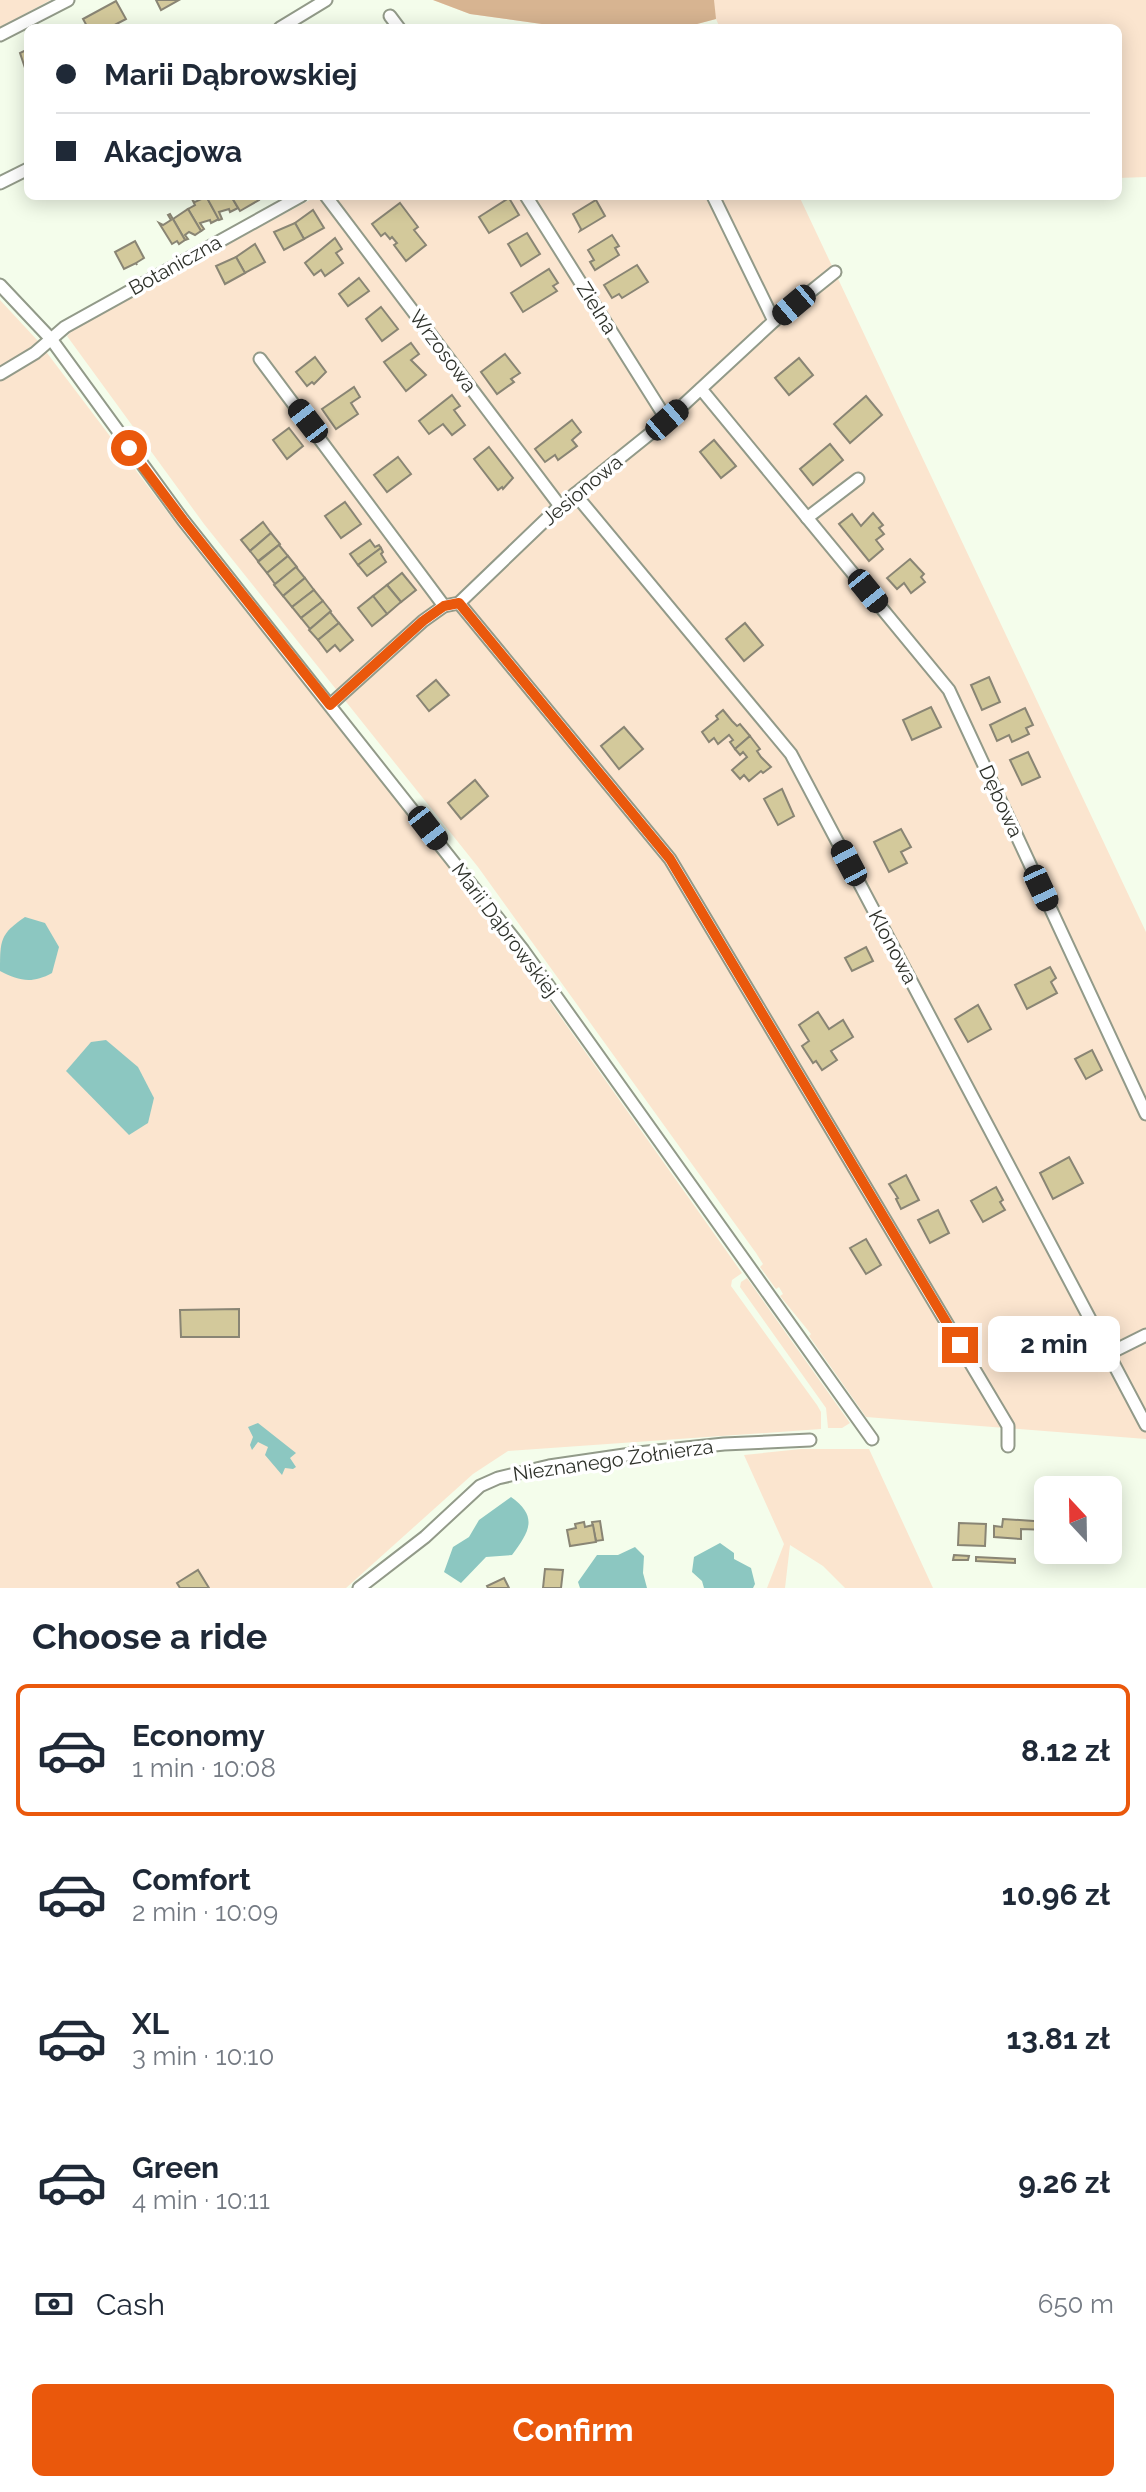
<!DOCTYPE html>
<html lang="en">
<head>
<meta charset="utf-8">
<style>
  body { margin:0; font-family:Raleway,sans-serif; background:#f6f6f7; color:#1f2937; height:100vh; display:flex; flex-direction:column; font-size:30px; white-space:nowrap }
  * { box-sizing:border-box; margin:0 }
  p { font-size:26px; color:#747a83 }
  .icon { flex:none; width:44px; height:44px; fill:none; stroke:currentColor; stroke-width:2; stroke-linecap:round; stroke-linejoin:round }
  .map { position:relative; height:1588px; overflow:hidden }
  .sheet { display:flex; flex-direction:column; background:#fff; flex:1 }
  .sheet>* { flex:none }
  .banner { position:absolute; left:24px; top:24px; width:1098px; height:176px; border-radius:12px; box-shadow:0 4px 20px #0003; display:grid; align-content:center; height:176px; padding:0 32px; background:#fff }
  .needle { width:52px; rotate:338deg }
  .buttons { position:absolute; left:1034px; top:1476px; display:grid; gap:16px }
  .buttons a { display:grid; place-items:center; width:88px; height:88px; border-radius:12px; background:#fff; box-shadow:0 4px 20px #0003; font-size:40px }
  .end { position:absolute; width:36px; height:36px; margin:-18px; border:10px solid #ea580c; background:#fff; box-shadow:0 0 0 4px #fff }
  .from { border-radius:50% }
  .bubble { position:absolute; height:56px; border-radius:12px; background:#fff; box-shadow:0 4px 20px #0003; font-size:26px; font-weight:700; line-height:56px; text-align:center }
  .car { position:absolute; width:24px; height:48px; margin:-24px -12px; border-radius:10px; box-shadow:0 0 6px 2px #0007; background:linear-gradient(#222 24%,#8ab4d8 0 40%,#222 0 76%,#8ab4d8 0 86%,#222 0) }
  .banner b { display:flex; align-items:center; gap:28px; height:76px; font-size:30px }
  .banner b+b { border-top:2px solid #e0e1e3 }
  .banner i { width:20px; height:20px; background:#1f2937 }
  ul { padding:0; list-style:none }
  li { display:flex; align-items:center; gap:24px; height:132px; margin:0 16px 12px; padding:0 16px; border:4px solid transparent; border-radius:12px }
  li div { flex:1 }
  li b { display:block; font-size:30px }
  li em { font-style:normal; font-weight:700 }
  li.on { border-color:#ea580c }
  li>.icon { width:72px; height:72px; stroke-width:1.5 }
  h2 { padding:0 32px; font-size:36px; line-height:96px }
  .pay { display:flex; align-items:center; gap:20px; height:88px; padding:0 32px; font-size:30px }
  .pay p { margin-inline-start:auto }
  .cta { display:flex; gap:16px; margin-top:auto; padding:16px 32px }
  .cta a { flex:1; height:92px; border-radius:12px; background:#ea580c; color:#fff; font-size:32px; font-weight:700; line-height:92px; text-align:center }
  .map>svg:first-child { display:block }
  .green { fill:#fbe5cf }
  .forest { fill:#d7b491 }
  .water { fill:#8cc7c1 }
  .building { fill:#d3c99b; stroke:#898574; stroke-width:2 }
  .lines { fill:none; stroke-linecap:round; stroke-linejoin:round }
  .minor-casing { stroke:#929a89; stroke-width:15 }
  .minor { stroke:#fff; stroke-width:11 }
  .route { stroke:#ea580c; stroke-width:10 }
  .labels { text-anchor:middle; stroke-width:7; stroke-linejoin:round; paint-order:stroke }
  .street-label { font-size:20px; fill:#2f322b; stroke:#fff }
</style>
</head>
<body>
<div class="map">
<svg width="1146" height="1588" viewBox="0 0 1146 1588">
  <rect width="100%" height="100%" fill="#f4fdeb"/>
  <!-- green -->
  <g class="green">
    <path d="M0,0H51L0,27Z"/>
    <path d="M433,0H1146V177L1118,178V28H720L716,19L682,28H570L470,14Z"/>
    <path d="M317,196H799L1146,932V1439L866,1417L809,1336L811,1334L780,1296L783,1294L779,1287L776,1289L760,1267L763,1264L756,1253L478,867L204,524L67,336L74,328Z"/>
    <path d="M0,300L38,341L184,534L499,930L742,1273L732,1280L731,1286L817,1405L821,1412V1429L508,1451L473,1474L346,1588H0Z"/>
    <path d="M747,1278L835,1402L850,1423L842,1428H828L826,1408L740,1287L741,1282Z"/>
    <path d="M801,1449H869L933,1588H845L823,1566L790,1545L785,1588H767L784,1544L744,1455Z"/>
  </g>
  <!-- forest -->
  <path class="forest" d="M433,0H714L716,19L682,28H570L470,14Z"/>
  <!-- water -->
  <g class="water">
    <path d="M25,917L45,923L59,947L52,973C32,984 19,981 0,971C0,940 0,934 25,917Z"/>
    <path d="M106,1040L138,1067L154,1098L148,1123L129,1135L66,1071L91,1042Z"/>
    <path d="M258,1423L296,1453L290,1458L296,1467L293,1469L285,1468L282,1475L265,1455L268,1447L258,1442L252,1450L250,1445L253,1437L248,1427Z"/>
    <path d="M511,1497C539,1517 529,1532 512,1555L486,1557L461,1583L444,1572L453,1547L469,1537L479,1520Z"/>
    <path d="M720,1543L734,1553V1559L751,1568L755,1584L753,1588H704L702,1581L692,1572L694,1557Z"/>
    <path d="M635,1547L644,1556L643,1573L647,1588H580L578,1582L597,1555H618Z"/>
  </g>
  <!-- building -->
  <g class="building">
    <path d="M156,0H179L161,10Z"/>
    <path d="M116,1L126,19L109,28H88L83,19Z"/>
    <path d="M28,49V69L26,71L20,53Z"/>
    <path d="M202,196H206L219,219L211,223L210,220L200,223L204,229L201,231L188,209L195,205L193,201L195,202L204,198Z"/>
    <path d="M206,196H231L238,208L230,212L229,209L219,212L222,219L219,220Z"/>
    <path d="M231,196H257L259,200L240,211Z"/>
    <path d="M509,198L519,215L489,233L479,217Z"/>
    <path d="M596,200L605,216L580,231L581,229L573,214Z"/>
    <path d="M400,203L418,227L414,230L426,245L406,261L394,245L397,243L392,237L390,239L385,233L381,236L372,224Z"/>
    <path d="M188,209L201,231L195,235L189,232L185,235L188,239L185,240L173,219Z"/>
    <path d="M313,210L324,228L304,239L295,223Z"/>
    <path d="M170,214L185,240L179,244L177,241L172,244L159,223L163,225L171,220L168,215Z"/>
    <path d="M295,223L304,239L284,250L274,232Z"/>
    <path d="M527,233L540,254L521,266L508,244Z"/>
    <path d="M612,235L619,246L615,248L619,255L595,270L590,262L594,260L588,250Z"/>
    <path d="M335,238L342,249L336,253L343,263L325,276L321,270L314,275L305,263Z"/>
    <path d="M135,241L144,258L136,263L137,265L136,263L124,269L115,252Z"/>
    <path d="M255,244L265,262L245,273L236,257Z"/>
    <path d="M236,257L245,273L225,284L216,266Z"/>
    <path d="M637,265L648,282L622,298L619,294L612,298L604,285Z"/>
    <path d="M549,269L558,283L553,286L557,291L523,312L511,293Z"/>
    <path d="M359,278L369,291L348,306L339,294Z"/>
    <path d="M381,307L398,329L382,341L366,319Z"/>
    <path d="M411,343L419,354L411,360L426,375L406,391L384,362Z"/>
    <path d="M505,354L520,373L511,379L514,382L497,394L481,372Z"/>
    <path d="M315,357L326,372L314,384L312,382L307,386L296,372Z"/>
    <path d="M799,358L813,375L789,395L775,378Z"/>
    <path d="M354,387L360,397L351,403L358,414L336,429L322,409Z"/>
    <path d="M452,395L460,406L454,410L465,425L452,435L443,424L429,434L419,421Z"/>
    <path d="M866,396L882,415L850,443L834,424Z"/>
    <path d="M572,420L581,432L572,440L577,446L558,460L555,455L545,462L535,449Z"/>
    <path d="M289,428L303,446L287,459L273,440Z"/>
    <path d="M714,440L736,466L721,478L700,452Z"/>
    <path d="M830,444L843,460L813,485L800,469Z"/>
    <path d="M489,447L513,478L503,489L502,487L498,490L474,459Z"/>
    <path d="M398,457L411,474L387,492L374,475Z"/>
    <path d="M345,502L361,524L341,538L325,516Z"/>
    <path d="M873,513L883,525L879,528L884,534L876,540L883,549L869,561L839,524L852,514L861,526Z"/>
    <path d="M263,522L271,533L250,551L241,540Z"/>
    <path d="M271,533L280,544L258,561L250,551Z"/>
    <path d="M370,540L375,547L379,545L381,548L358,565L350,554Z"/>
    <path d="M279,545L288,556L267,573L258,562Z"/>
    <path d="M381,548L383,552L381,554L386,562L367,576L358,565Z"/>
    <path d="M288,556L297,567L275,584L267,573Z"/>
    <path d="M910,559L924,574L921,577L925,582L911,593L904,583L897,589L887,578Z"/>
    <path d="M296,567L305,578L283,596L274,585Z"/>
    <path d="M402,573L416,590L401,602L387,585Z"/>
    <path d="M305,578L314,590L292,607L283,596Z"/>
    <path d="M387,585L401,602L387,614L373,596Z"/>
    <path d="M314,590L323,601L301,618L292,607Z"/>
    <path d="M373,596L387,614L372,626L358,608Z"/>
    <path d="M323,601L331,611L310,629L301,618Z"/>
    <path d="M330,612L339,623L318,640L309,630Z"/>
    <path d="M339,623L353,640L340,651L335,645L327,652L318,640Z"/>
    <path d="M745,623L763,645L744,661L726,639Z"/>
    <path d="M989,677L1000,702L982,710L971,685Z"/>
    <path d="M436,680L449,695L429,711L417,696Z"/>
    <path d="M931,707L941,727L912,740L903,720Z"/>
    <path d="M1025,708L1033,725L1026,728L1029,734L1012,742L1009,735L997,741L990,725Z"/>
    <path d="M723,710L732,721L737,726L740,724L750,736L735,749L730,742L733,740L729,735L718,744L714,738L709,742L702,732L718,719L716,716Z"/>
    <path d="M624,727L643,749L619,769L601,746Z"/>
    <path d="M750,736L760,749L757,751L761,757L771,767L763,773L761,771L749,781L744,775L740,779L732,770L747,757L743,752L740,755L735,749Z"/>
    <path d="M1028,752L1040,777L1022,785L1010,760Z"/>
    <path d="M475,780L488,796L461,819L448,803Z"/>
    <path d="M782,789L794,816L778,825L764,799Z"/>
    <path d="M901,829L911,847L901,852L907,863L889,872L874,842Z"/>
    <path d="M866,947L873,961L852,971L845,958Z"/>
    <path d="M1050,967L1056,978L1051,982L1057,993L1027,1009L1015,985Z"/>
    <path d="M978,1005L991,1029L968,1042L955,1019Z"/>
    <path d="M818,1012L829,1029L843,1020L853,1037L831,1051L837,1060L822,1070L816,1061L813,1063L802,1046L809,1041L799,1025Z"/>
    <path d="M1092,1050L1102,1070L1086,1079L1075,1059Z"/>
    <path d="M1069,1157L1083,1183L1053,1199L1040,1173Z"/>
    <path d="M906,1175L919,1200L901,1209L896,1199L898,1198L889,1184Z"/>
    <path d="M996,1187L1003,1200L1000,1202L1005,1210L983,1222L971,1201Z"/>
    <path d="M938,1210L949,1233L930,1243L918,1220Z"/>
    <path d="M866,1239L881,1265L866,1274L850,1248Z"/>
    <path d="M239,1309V1337H181L180,1310Z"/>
    <path d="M1003,1519L1048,1522V1530L1021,1529V1539L994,1537V1526L1002,1527Z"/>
    <path d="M600,1521L603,1540L596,1541L592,1522Z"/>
    <path d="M584,1522L585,1527L593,1525L596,1542L570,1546L567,1530L576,1528L575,1524Z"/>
    <path d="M959,1523L986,1524L985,1546L958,1545Z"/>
    <path d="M954,1555L969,1556L968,1560H953Z"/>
    <path d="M976,1557L1015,1559V1563L976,1561Z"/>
    <path d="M545,1569L563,1570L561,1588H543Z"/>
    <path d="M198,1570L209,1588H180L177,1583Z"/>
    <path d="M504,1578L509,1588H488L487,1586Z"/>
  </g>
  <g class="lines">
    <!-- minor casing -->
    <g class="minor-casing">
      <g id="minor">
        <path d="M390,16L399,28"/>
        <path d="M280,28L326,0"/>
        <path d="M0,35L68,0"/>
        <path d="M0,183L28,169"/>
        <path d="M326,196L560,506"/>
        <path d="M526,196L667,420"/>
        <path d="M713,196L774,321"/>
        <path d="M0,285L51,339L183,520L523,950L872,1439"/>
        <path d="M260,359L444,606"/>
        <path d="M0,374L35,353L65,327L301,196"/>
        <path d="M701,389L949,690L1146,1114"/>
        <path d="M575,494L791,754L1146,1425"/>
        <path d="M807,518L858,479"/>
        <path d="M459,603L670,859L1008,1426V1446"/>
        <path d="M330,705L423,621L444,606L459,603L560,506L667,420L774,321L835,272"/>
        <path d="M1108,1354L1146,1335"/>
        <path d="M359,1588L425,1537L480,1486L498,1478L549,1466L638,1453L724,1444L810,1440"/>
      </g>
    </g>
    <!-- minor -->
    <use href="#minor" class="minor"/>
  </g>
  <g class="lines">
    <!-- route -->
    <path class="route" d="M129,448L183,520L330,705L423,621L444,606L459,603L670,859L960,1345"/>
  </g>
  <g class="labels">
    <!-- street labels -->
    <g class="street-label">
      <text transform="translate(175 265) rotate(-29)" y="7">Botaniczna</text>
      <text transform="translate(597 308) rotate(58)" y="7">Zielna</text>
      <text transform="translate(443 351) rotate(53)" y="7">Wrzosowa</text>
      <text transform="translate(582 490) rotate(-40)" y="7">Jesionowa</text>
      <text transform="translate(1001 801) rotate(65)" y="7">Dębowa</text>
      <text transform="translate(505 930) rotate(53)" y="7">Marii Dąbrowskiej</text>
      <text transform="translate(893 947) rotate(62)" y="7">Klonowa</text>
      <text transform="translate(613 1460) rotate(-8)" y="7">Nieznanego Żołnierza</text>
    </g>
  </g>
</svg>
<div class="buttons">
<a><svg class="needle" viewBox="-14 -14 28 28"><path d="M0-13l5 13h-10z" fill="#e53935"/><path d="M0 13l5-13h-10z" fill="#747a83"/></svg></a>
</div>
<i class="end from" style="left:129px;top:448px"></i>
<i class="end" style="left:960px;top:1345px"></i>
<div class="bubble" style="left:988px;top:1316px;width:132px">2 min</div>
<i class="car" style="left:794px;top:305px;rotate:230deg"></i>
<i class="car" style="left:667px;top:420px;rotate:49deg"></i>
<i class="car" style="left:308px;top:421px;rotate:322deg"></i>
<i class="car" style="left:868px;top:591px;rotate:141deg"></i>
<i class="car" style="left:428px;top:828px;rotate:142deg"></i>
<i class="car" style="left:849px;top:863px;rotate:332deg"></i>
<i class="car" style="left:1041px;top:888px;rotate:155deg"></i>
<div class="banner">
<b><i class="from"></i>Marii Dąbrowskiej</b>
<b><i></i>Akacjowa</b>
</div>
</div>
<section class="sheet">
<h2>Choose a ride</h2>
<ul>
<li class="on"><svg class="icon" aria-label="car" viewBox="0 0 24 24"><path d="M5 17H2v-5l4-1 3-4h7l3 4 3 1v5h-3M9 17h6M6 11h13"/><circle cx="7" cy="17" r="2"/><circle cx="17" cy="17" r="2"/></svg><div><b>Economy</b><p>1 min · 10:08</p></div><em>8.12 zł</em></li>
<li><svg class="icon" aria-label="car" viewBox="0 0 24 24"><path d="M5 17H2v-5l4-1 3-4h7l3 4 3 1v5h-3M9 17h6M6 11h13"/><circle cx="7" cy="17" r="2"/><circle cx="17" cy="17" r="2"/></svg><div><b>Comfort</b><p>2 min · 10:09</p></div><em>10.96 zł</em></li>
<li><svg class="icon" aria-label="car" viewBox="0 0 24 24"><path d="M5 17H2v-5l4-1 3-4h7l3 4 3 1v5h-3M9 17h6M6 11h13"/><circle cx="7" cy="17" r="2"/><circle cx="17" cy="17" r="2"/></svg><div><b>XL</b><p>3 min · 10:10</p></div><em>13.81 zł</em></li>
<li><svg class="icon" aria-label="car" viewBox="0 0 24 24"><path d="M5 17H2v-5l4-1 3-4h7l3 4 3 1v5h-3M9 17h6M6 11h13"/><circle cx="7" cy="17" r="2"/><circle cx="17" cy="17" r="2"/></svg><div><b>Green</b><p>4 min · 10:11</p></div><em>9.26 zł</em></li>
</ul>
<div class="pay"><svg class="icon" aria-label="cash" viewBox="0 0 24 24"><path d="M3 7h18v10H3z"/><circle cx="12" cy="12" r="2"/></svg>Cash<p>650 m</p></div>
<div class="cta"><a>Confirm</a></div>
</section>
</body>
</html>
